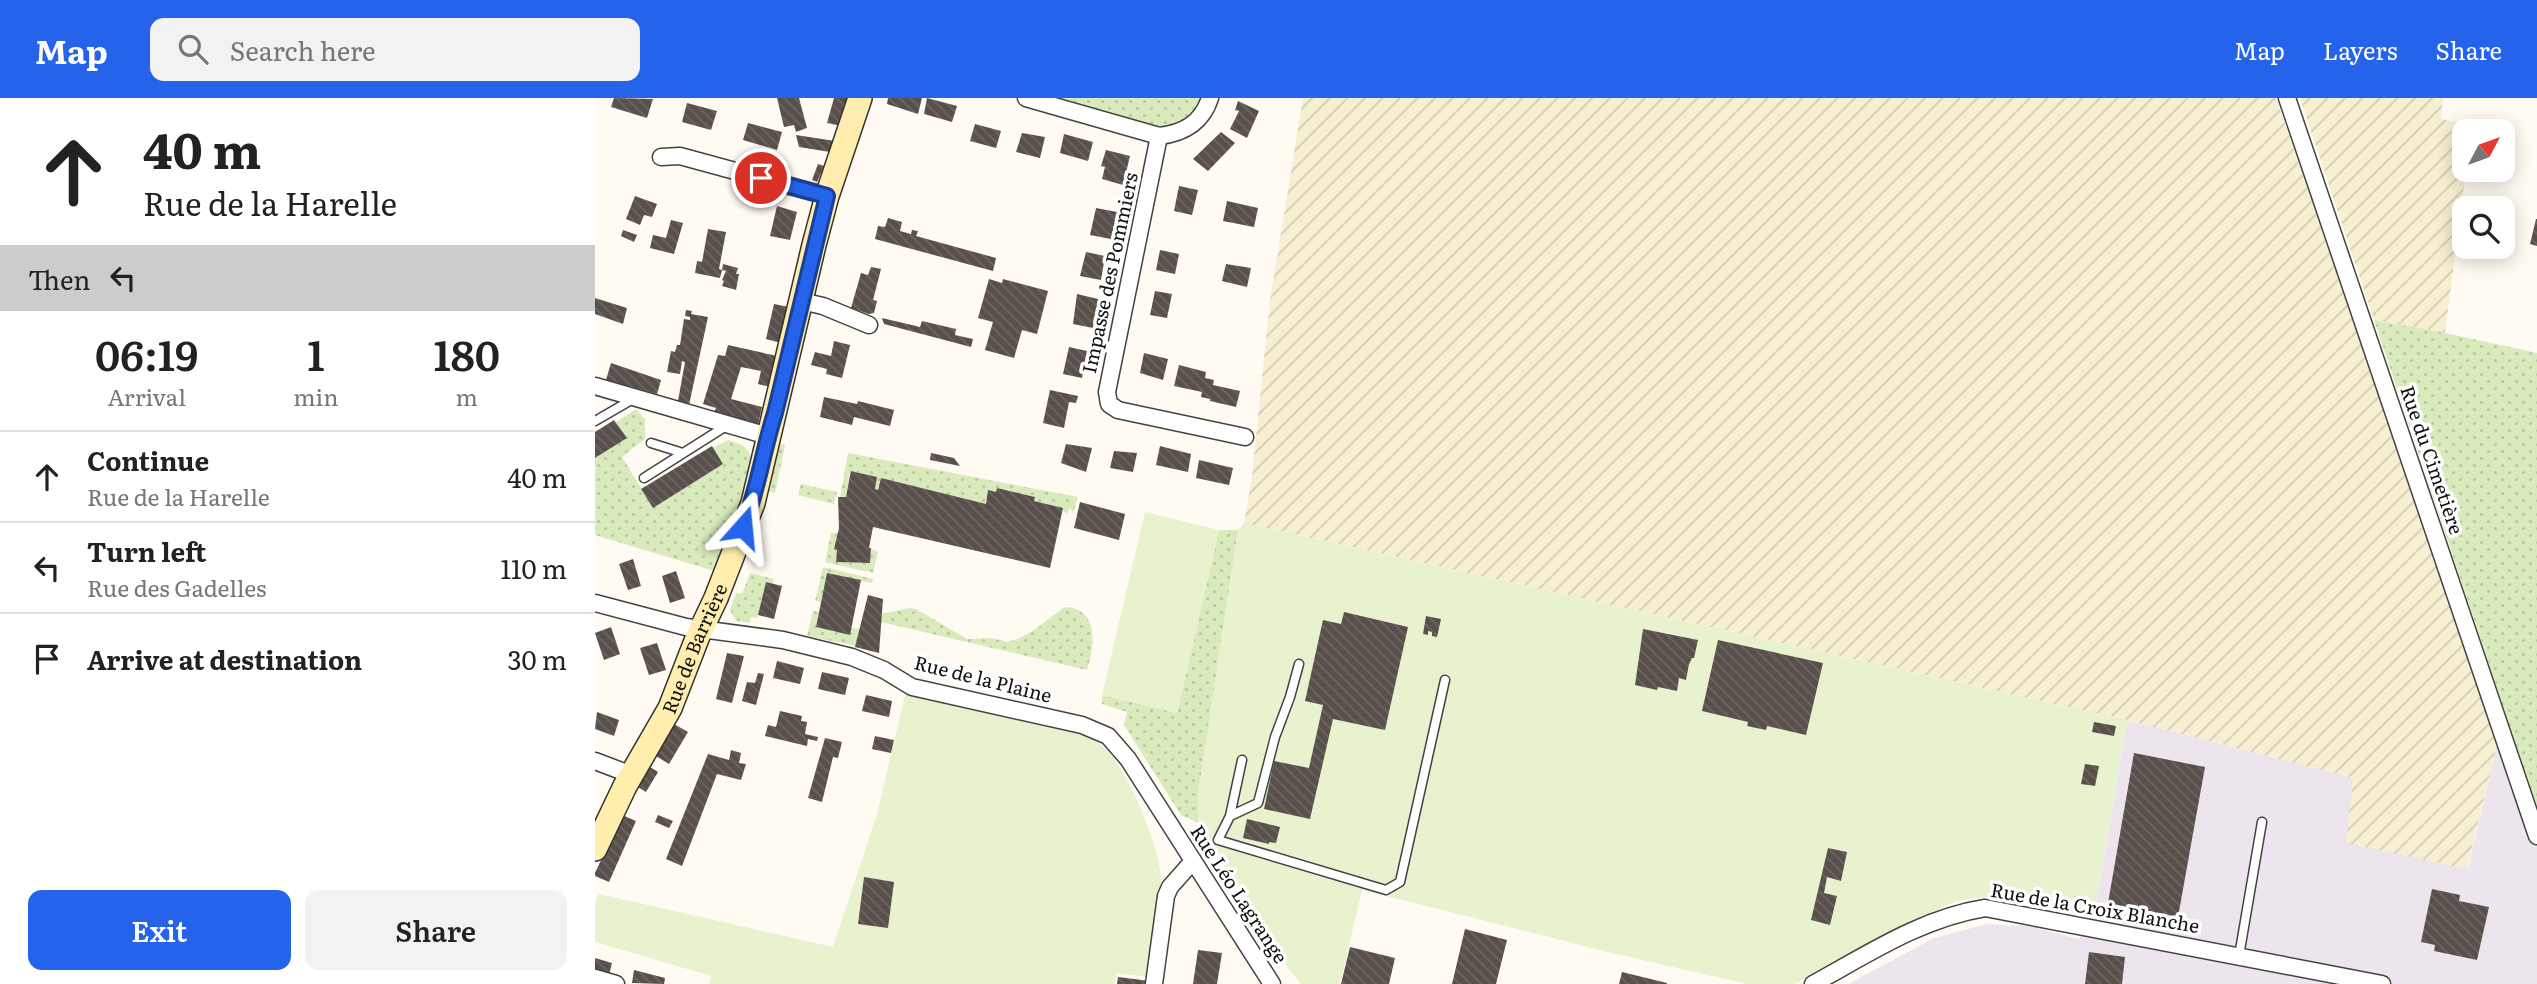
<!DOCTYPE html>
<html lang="en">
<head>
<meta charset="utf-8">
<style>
  body { margin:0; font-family:Literata,serif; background:#f2f2f2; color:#222; height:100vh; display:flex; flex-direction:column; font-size:26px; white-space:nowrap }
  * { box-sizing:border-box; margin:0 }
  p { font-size:23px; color:#767676 }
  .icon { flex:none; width:38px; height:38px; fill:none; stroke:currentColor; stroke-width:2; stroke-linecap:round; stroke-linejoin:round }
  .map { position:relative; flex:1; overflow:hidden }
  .side { display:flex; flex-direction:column; background:#fff; width:595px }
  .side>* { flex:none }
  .hud { background:#fff; color:#222; overflow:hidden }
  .needle { width:46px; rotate:49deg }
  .buttons { position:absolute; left:1857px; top:21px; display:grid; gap:14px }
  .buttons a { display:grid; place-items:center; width:63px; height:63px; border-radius:14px; background:#fff; box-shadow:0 4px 18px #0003; font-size:35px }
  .pin { position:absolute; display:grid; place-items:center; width:60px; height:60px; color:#fff; margin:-30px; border:4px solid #fff; border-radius:50%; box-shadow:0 2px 7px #0007 }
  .me { position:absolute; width:77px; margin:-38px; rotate:18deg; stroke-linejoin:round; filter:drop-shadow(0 0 5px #0008) }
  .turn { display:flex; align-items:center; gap:24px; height:147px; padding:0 28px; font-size:32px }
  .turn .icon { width:91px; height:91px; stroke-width:2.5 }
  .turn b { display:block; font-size:49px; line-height:60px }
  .then { display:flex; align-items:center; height:66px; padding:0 28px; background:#0003; gap:14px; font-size:26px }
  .eta { display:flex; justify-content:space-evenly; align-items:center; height:119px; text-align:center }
  .eta b { font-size:42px; font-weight:600; line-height:49px }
  .button { display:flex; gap:14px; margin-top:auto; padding:14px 28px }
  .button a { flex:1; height:80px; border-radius:14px; background:#2563eb; color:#fff; font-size:28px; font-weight:600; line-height:80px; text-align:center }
  .button a+a { background:#f2f2f2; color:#222 }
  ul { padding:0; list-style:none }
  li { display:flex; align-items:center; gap:21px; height:91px; padding:0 28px; border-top:2px solid #e0e0e0 }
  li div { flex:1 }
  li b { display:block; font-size:26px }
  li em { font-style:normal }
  header { display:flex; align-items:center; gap:42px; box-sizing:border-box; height:98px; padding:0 35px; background:#2563eb; color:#fff }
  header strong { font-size:33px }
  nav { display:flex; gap:38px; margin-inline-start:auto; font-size:24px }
  .search { width:490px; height:63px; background:#f2f2f2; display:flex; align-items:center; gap:18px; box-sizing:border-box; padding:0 24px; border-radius:14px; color:#767676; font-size:26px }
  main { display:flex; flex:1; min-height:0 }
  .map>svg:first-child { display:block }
  .industrial { fill:#ece5ee }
  .farmland { fill:url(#farmland-furrows) }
  .grass { fill:url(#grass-dots) }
  .pitch { fill:#e9f2ce }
  .building { fill:url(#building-back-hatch) }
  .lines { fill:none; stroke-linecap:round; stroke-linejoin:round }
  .lane-casing { stroke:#434343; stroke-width:11 }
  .street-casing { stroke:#434343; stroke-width:19 }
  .secondary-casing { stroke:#323232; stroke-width:26 }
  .lane { stroke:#fff; stroke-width:8 }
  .street { stroke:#fff; stroke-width:16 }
  .secondary { stroke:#ffeeae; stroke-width:23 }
  .route-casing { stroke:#184099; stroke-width:18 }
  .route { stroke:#2563eb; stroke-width:12 }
  .labels { text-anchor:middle; stroke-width:7; stroke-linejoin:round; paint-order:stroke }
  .street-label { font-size:19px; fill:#101010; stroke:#fff }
</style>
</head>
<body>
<header>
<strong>Map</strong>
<div class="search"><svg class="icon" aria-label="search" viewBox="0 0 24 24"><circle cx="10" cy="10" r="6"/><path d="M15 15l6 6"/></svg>Search here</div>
<nav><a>Map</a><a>Layers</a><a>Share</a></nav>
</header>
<main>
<section class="side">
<div class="hud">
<div class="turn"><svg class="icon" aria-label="ahead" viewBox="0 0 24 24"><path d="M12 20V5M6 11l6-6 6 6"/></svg><div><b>40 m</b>Rue de la Harelle</div></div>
<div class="then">Then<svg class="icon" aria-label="left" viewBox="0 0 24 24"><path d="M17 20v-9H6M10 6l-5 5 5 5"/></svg></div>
</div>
<div class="eta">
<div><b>06:19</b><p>Arrival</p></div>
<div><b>1</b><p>min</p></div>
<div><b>180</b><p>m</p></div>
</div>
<ul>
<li><svg class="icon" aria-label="ahead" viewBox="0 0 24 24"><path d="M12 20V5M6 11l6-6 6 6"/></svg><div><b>Continue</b><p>Rue de la Harelle</p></div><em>40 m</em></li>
<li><svg class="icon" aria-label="left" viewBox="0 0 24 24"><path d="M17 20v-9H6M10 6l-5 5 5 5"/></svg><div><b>Turn left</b><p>Rue des Gadelles</p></div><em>110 m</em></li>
<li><svg class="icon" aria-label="arrive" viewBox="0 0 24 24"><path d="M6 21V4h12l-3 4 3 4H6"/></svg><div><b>Arrive at destination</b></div><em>30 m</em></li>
</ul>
<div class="button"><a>Exit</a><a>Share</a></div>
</section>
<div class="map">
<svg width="1942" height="886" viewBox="0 0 1942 886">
  <defs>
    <pattern id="farmland-furrows" width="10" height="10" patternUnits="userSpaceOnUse" patternTransform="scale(1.75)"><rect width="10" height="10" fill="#f6efd2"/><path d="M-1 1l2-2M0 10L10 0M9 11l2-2" fill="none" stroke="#d2ccb3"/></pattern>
    <pattern id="grass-dots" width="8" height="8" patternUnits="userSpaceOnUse" patternTransform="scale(1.75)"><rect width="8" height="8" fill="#d9eabc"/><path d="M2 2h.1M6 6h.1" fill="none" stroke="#b9c8a1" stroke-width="1.8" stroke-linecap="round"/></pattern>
    <pattern id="building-back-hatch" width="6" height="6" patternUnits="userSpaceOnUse" patternTransform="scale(1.75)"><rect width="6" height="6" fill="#59504c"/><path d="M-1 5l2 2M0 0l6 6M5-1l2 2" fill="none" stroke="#6c6561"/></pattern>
  </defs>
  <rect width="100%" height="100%" fill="#fffbf3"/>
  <!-- industrial -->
  <path class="industrial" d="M 1532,622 L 1759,680 L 1873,771 L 1902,646 L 1942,732 L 1942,886 L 1253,886 L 1339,840 L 1392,826 L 1433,828 L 1484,841 L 1500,811 Z"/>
  <!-- farmland -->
  <path class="farmland" d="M 708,0 L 1681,0 L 1834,442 L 1902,646 L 1872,771 L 1751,745 L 1758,680 L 1532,622 L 649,425 L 657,379 L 675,202 Z
    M 1705,0 L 1848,0 L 1846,21 L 1876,26 L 1875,33 L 1869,33 L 1871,72 L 1850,235 L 1779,222 Z"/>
  <!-- grass -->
  <path class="grass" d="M 452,0 L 611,0 L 596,22 L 562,31 Z
    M 1779,222 L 1846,234 L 1942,255 L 1942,709 Z
    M 41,311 L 50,321 L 50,341 L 27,359 L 58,410 L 128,366 L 118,350 L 133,342 C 141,345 152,347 155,356 C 161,371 126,454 119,473 L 0,437 L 0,360 L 32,340 L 21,324 Z
    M 183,345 L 190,347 L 180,395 L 171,393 Z
    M 253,355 L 483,399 L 478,415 L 475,409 L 472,416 L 468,413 L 468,410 L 439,403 L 440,399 L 403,390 L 401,394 L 393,393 L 391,406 L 283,392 L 280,391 L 282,379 L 257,373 L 251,399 L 245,399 Z
    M 206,386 L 242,394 L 239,406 L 203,397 Z
    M 624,432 L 643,432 L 603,697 L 603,725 L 586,717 L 529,627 L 532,614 L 507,606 L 507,597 L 582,615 Z
    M 236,435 L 243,435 L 239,451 L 242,452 L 242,464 L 275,465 L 276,451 L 283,454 L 278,475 L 230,464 Z
    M 228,469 L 278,481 L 277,485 L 232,476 L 226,504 L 220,503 Z
    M 155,475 L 179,481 L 178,486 L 171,484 L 163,517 L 162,520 L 156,519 L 155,525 L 141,523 L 135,512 L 141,495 L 147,496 Z
    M 474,509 C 505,515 499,550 492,572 L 286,524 L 287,516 L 314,510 L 321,511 L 372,541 L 397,540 L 413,544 L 425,540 L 442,530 L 468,510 Z
    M 218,513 L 224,514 L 221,529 L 255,537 L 256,529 L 265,531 L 261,548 L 212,538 Z"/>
  <!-- pitch -->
  <path class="pitch" d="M 550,414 L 624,432 L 582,615 L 507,597 Z
    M 649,425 L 1532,622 L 1500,811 L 1496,819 C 1451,805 1401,790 1354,806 L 1199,886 L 1152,886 L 1017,855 L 767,792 L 745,886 L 706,886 L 684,859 L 603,725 L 603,697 L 643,432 Z
    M 311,593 L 494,638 C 500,643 507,647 512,652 C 534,675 568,755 566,787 C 565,817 558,849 554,879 L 522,875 L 520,886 L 114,886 L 116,878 L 0,844 L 0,805 L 4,796 L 238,849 L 282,716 Z"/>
  <!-- building -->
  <path class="building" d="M 19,0 L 58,1 L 52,20 L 16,9 Z
    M 182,0 L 204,0 L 212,30 L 201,34 L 199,27 L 189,29 Z
    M 239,0 L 254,0 L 247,28 L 232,25 Z
    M 293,0 L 327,0 L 323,16 L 292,6 Z
    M 332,0 L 362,8 L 357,24 L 329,16 Z
    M 643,3 L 664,13 L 652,40 L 635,31 L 644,13 L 640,12 Z
    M 92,5 L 122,13 L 116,32 L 87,24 Z
    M 153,25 L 187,34 L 182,52 L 148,42 Z
    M 380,26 L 406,33 L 401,50 L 375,43 Z
    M 626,34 L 640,45 L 613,73 L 598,61 Z
    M 427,35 L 450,39 L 445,60 L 421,54 Z
    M 469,36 L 498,44 L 493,63 L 465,55 Z
    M 201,37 L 240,43 L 235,54 L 204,49 Z
    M 511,52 L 535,58 L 528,87 L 507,81 L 510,69 L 506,68 Z
    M 223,66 L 229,68 L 222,84 L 217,82 Z
    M 584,88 L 603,92 L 597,117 L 579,113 Z
    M 40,98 L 62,106 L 57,119 L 49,117 L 45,127 L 31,121 Z
    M 632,103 L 663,110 L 659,129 L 628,123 Z
    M 182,108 L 202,114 L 195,142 L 175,138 Z
    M 501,110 L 522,114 L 516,141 L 495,137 Z
    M 293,120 L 307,124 L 305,133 L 316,136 L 317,132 L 323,133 L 321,138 L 401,160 L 398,173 L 280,141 L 283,128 L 290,129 Z
    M 1941,121 L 1942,121 L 1942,148 L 1935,146 Z
    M 76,122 L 88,125 L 79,156 L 55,150 L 58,137 L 71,140 Z
    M 113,131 L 131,134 L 124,171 L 127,172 L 125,180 L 100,175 L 102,163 L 107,164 Z
    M 28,132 L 42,137 L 39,144 L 26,138 Z
    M 565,152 L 584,156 L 580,176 L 561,172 Z
    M 491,154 L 510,158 L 506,182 L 485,178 Z
    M 128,166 L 143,170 L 141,176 L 144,176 L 141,192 L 127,188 L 129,183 L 127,182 L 131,173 L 127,172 Z
    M 631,166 L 656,170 L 652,189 L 627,183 Z
    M 276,169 L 286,171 L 278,202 L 282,203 L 279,215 L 274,216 L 256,210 L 266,175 L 273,177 Z
    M 394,181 L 407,185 L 408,181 L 453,193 L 442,236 L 427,232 L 419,260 L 390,252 L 398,224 L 383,220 Z
    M 560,193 L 577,196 L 572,220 L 555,217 Z
    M 482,196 L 503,201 L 498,230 L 478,226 Z
    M 0,200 L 32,210 L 28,226 L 0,216 Z
    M 179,206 L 194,209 L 186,245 L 171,241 Z
    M 91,212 L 97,213 L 96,216 L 113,219 L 94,307 L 83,303 L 90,264 L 87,263 L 85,276 L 72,274 L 76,253 L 80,254 L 82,247 L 85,247 L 89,221 L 95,222 L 95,219 L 90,218 Z
    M 287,220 L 325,229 L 327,223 L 361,231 L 360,237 L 378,241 L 376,249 L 289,226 Z
    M 239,243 L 255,247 L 247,280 L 231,276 L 232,271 L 216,267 L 220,254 L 236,258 Z
    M 133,247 L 182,258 L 176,289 L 163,286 L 166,273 L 146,269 L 136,301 L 167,309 L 163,327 L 119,314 L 121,310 L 108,306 L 123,257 L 130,258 Z
    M 474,249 L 492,253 L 487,280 L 468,276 Z
    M 549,255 L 573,261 L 568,282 L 545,275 Z
    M 16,265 L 66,282 L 62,296 L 11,282 Z
    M 584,267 L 611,274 L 610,280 L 619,282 L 618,287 L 645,293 L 641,309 L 615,303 L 615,301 L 606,299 L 607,294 L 579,288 Z
    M 455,292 L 483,298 L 481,305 L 474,304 L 469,330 L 448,325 Z
    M 229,299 L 262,306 L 263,303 L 299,312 L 295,328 L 259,319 L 257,327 L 225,319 Z
    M 19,322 L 32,340 L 0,360 L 0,334 Z
    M 471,346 L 497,350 L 491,374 L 466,365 Z
    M 117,348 L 128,366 L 58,410 L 46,391 Z
    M 565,348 L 596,356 L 593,374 L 561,367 Z
    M 519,353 L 542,355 L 538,374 L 515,370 Z
    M 336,355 L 359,360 L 365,368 L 335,362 Z
    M 604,362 L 638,370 L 634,387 L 601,380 Z
    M 256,373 L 282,379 L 280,391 L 283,392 L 286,380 L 391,406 L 393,392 L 401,394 L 402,390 L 440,399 L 439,403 L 468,410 L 455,470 L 278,429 L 274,450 L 276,450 L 275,465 L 241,464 L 242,452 L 239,451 L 244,430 L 243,399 L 251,399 Z
    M 485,404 L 530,416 L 524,442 L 479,430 Z
    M 38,461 L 46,488 L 33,492 L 24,466 Z
    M 81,473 L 90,500 L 75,505 L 67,478 Z
    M 232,475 L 266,482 L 255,537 L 221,529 Z
    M 171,484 L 187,488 L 179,521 L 163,517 Z
    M 273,497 L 288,501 L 284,555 L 260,549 Z
    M 749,514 L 813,529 L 790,632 L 738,621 L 715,721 L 669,711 L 679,663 L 714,670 L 728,607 L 710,603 L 728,522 L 746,526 Z
    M 831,518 L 846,521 L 842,539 L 837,538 L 837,534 L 833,533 L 833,537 L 828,536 Z
    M 16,529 L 25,556 L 9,562 L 0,535 Z
    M 1048,531 L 1103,542 L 1099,560 L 1097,560 L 1094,566 L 1091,582 L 1084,580 L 1082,593 L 1063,589 L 1062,592 L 1040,587 Z
    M 1123,542 L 1228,565 L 1211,637 L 1172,628 L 1171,632 L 1152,628 L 1153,624 L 1107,613 Z
    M 62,545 L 71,572 L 54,577 L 45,550 Z
    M 132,555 L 149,558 L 137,605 L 121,601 Z
    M 182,563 L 209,570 L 205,586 L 178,580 Z
    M 227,574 L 254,580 L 250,597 L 223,591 Z
    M 163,575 L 169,576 L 161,607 L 147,603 L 152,584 L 160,585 Z
    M 271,597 L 297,603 L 294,619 L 267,613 Z
    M 185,613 L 207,618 L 206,623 L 212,624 L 210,636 L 223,639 L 222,643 L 213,641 L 212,648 L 170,638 L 173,627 L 181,629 Z
    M 2,614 L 24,622 L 19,638 L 0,631 Z
    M 1499,624 L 1521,628 L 1519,638 L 1497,634 Z
    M 79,626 L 93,634 L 74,666 L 61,658 Z
    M 280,638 L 299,642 L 296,655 L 277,651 Z
    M 230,640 L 247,644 L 243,660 L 238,659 L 227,704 L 213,700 Z
    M 136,652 L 146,655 L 144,665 L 151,666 L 146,682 L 122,676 L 87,768 L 71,761 L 113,656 L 134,662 Z
    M 1539,655 L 1610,669 L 1583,819 L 1513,805 Z
    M 1490,666 L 1504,668 L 1500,688 L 1486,686 Z
    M 55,669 L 63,674 L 51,694 L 43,689 Z
    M 27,717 L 41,723 L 14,784 L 0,778 L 0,775 Z
    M 63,717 L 78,723 L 74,730 L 60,724 Z
    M 652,721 L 685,729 L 681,745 L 674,744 L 674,746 L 648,740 Z
    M 1233,750 L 1252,754 L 1246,783 L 1232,779 L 1229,795 L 1242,798 L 1235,827 L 1216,822 Z
    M 269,779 L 299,784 L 293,830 L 263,826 Z
    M 1837,791 L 1865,797 L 1864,803 L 1894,809 L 1882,862 L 1839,853 L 1840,847 L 1826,844 Z
    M 870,831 L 912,842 L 901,886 L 857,886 Z
    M 755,849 L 800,860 L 794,886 L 746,886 Z
    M 603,852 L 627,855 L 622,886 L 598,886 Z
    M 1494,854 L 1530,859 L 1527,886 L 1490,886 Z
    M 0,860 L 17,865 L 14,877 L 0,874 Z
    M 39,872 L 70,880 L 69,886 L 37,885 Z
    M 1027,874 L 1072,885 L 1072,886 L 1024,886 Z
    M 523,879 L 555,883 L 555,886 L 522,886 Z"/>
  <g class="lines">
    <!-- lane casing -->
    <g class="lane-casing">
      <path id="lane" d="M 0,323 L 38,301
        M 56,345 L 88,355
        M 49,380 L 131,328
        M 647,662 L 635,718 L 623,742 L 791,792 L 805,784 L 850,582
        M 635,718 L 663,705 L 680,639 L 695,599 L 704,566
        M 1644,858 L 1667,724"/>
    </g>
    <!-- street casing -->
    <g class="street-casing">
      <path id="street" d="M 431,0 L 564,38 C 589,35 607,25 615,0
        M 1692,0 L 1942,738
        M 564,38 L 512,294 L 514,306 L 523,312 L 650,339
        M 66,59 L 85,58 L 232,98
        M 206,203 L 228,208 L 274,227
        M 0,288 L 173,338
        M 0,505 L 91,529 L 188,542 L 257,559 L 289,572 L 317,589 L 487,627 L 513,638 L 533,661 L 677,886
        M 0,663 L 37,677
        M 0,880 L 21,886
        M 559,886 L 571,798 L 575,789 L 598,763
        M 1218,886 C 1273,856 1327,820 1390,810 L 1787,886"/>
    </g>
    <!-- secondary casing -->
    <g class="secondary-casing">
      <g id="secondary">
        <path id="s1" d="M 0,751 L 30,688 L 75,610 L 103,538 L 121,500 L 158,405 L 219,147 L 232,98 L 265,0"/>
      </g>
    </g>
    <!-- lane -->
    <use href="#lane" class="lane"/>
    <!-- street -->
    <use href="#street" class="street"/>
    <!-- secondary -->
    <use href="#secondary" class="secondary"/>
  </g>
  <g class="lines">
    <!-- route casing -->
    <g class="route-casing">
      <path id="route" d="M 148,429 C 163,392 168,352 180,315 L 232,98 L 166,80"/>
    </g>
    <!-- route -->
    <use href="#route" class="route"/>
  </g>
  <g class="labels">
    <!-- street labels -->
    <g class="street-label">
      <text transform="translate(515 175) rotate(-78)" y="7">Impasse des Pommiers</text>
      <text transform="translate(1837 362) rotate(71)" y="7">Rue du Cimetière</text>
      <text dy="7" stroke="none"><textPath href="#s1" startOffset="224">Rue de Barrière</textPath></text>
      <text transform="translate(388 581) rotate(14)" y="7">Rue de la Plaine</text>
      <text transform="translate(644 796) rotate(57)" y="7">Rue Léo Lagrange</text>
      <text transform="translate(1500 810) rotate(10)" y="7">Rue de la Croix Blanche</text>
    </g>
  </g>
</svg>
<div class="buttons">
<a><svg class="needle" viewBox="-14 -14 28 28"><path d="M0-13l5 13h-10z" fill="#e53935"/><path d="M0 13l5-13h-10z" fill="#767676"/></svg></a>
<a><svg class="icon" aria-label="search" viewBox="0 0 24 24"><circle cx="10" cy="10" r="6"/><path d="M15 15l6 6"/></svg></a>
</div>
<div class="pin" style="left:166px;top:80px;background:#d93025"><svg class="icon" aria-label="arrive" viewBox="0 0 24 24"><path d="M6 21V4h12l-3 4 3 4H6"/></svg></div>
<svg class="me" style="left:148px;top:429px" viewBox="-20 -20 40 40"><path d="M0-17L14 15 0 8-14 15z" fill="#2563eb" stroke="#fff" stroke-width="4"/></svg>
</div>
</main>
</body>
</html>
